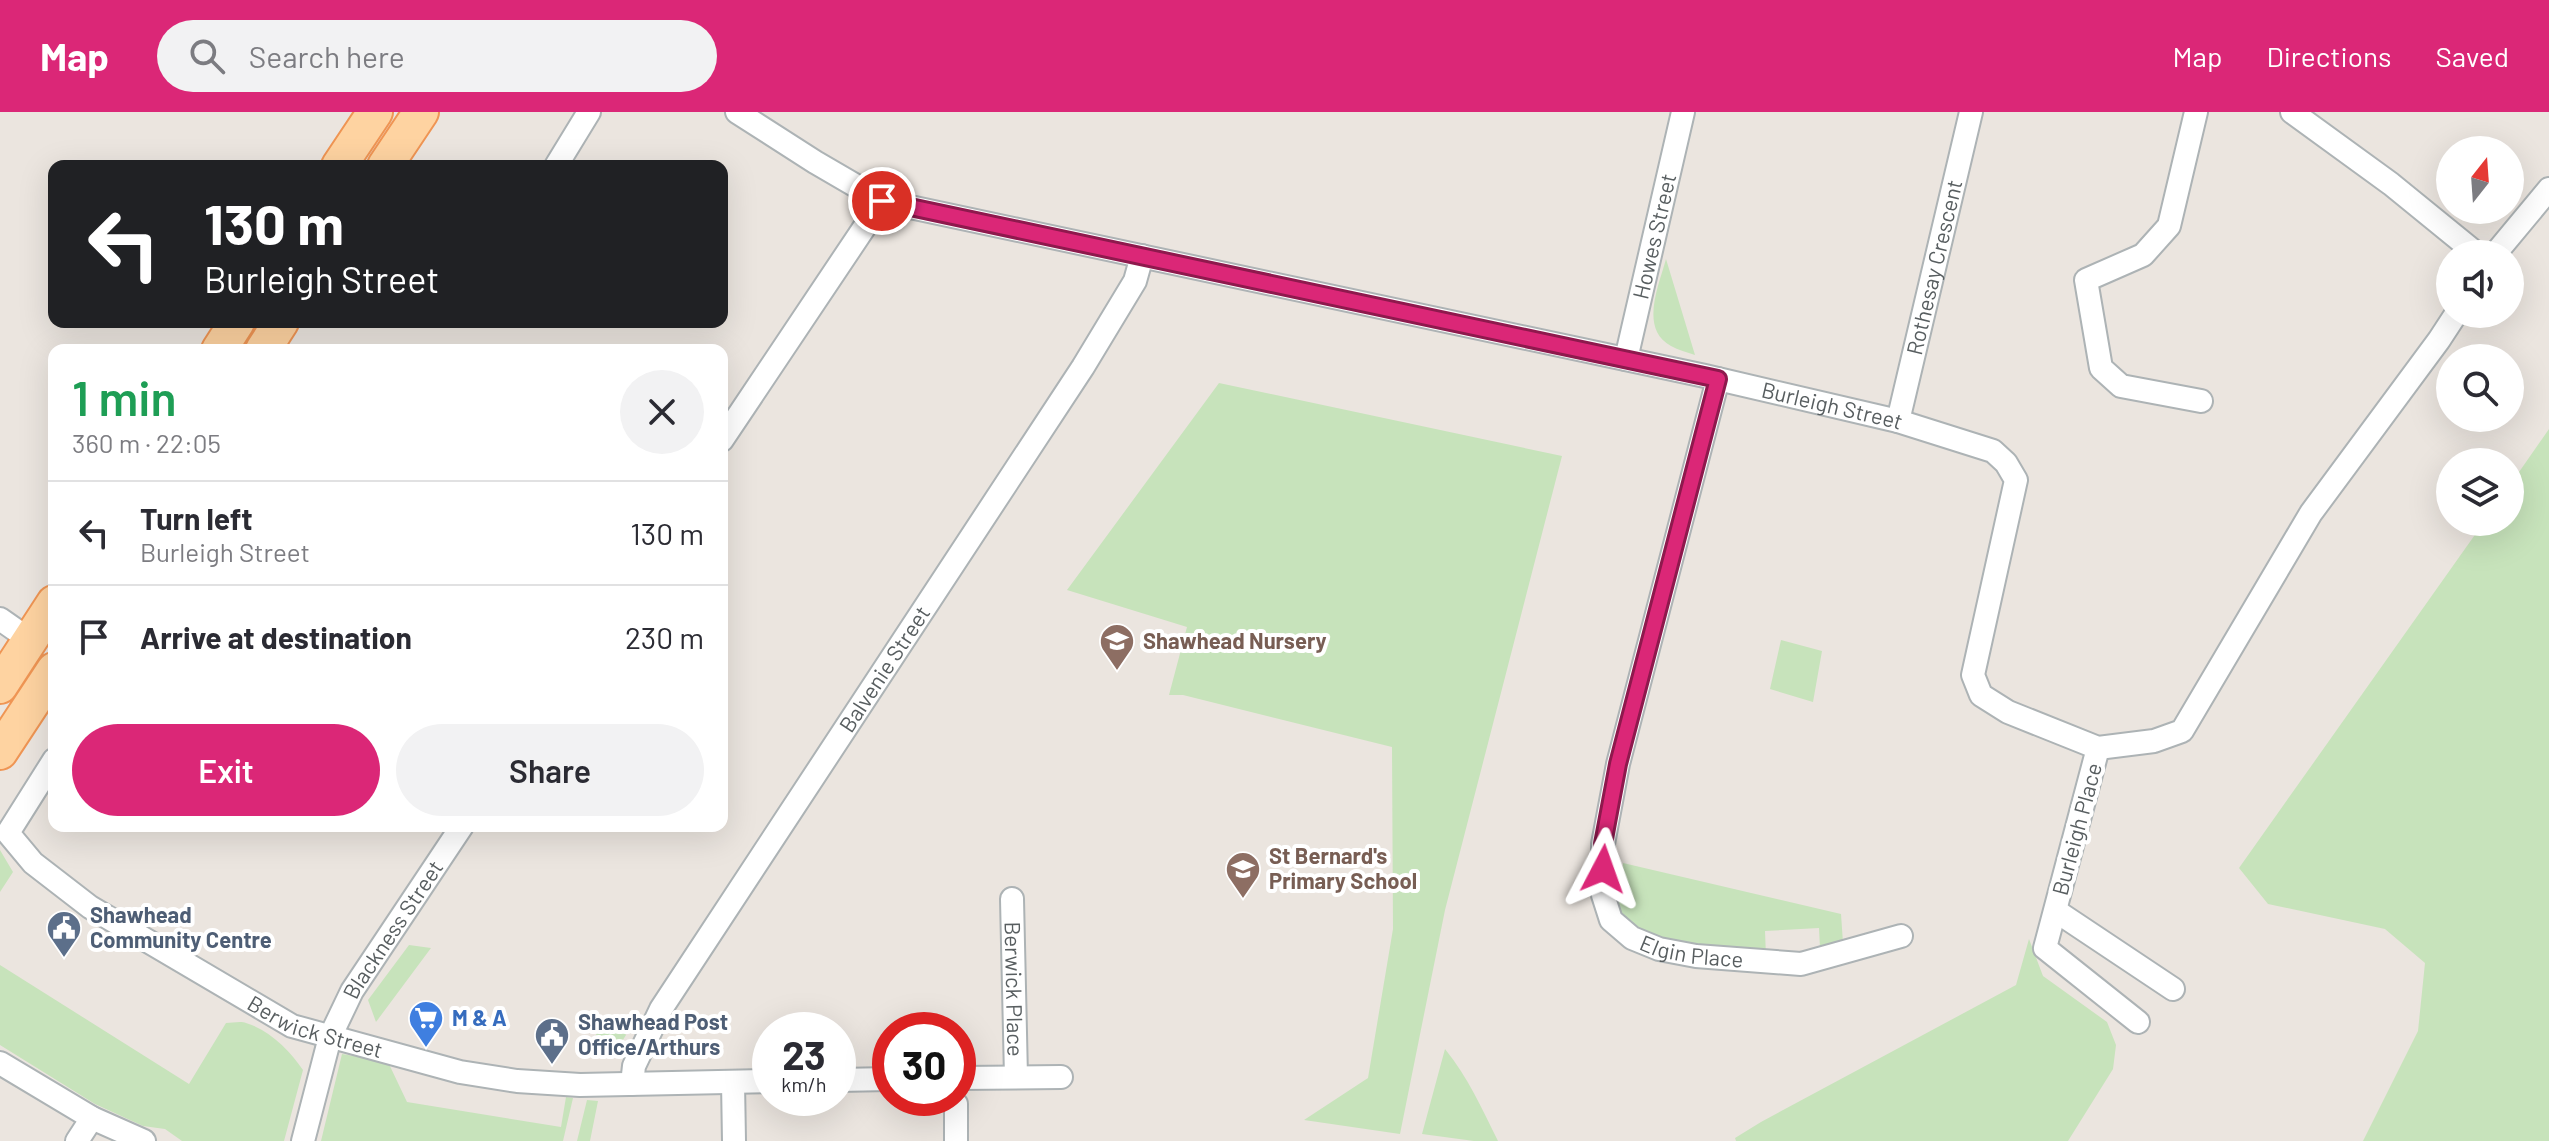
<!DOCTYPE html>
<html lang="en">
<head>
<meta charset="utf-8">
<style>
  body { margin:0; font-family:Barlow,sans-serif; background:#f2f2f3; color:#2b2b33; height:100vh; display:flex; flex-direction:column; font-size:30px; white-space:nowrap }
  * { box-sizing:border-box; margin:0 }
  p { font-size:26px; color:#7c7c81 }
  .icon { flex:none; width:44px; height:44px; fill:none; stroke:currentColor; stroke-width:2; stroke-linecap:round; stroke-linejoin:round }
  .map { position:relative; flex:1; overflow:hidden }
  .sheet { position:absolute; left:48px; top:232px; width:680px; height:488px; display:flex; flex-direction:column; background:#fff; border-radius:16px; box-shadow:0 8px 32px #0002 }
  .sheet>* { flex:none }
  .banner { position:absolute; left:48px; top:48px; width:680px; height:168px; border-radius:16px; box-shadow:0 8px 32px #0002; background:#202124; color:#fff; overflow:hidden }
  .needle { width:52px; rotate:17deg }
  .buttons { position:absolute; left:2436px; top:24px; display:grid; gap:16px }
  .buttons a { display:grid; place-items:center; width:88px; height:88px; border-radius:50%; background:#fff; box-shadow:0 8px 32px #0002; font-size:40px }
  .speed { position:absolute; left:752px; top:900px; display:flex; gap:16px; font-size:40px; font-weight:700; text-align:center }
  .speed>* { display:grid; place-content:center; width:104px; height:104px; border-radius:50%; background:#fff; box-shadow:0 8px 32px #0002; line-height:1 }
  .speed small { font-size:20px; font-weight:400 }
  .speed .limit { border:12px solid #d22; background:#fff; color:#111 }
  .pin { position:absolute; display:grid; place-items:center; width:68px; height:68px; color:#fff; margin:-34px; border:4px solid #fff; border-radius:50%; box-shadow:0 2px 8px #0007 }
  .me { position:absolute; width:88px; margin:-44px; rotate:4deg; stroke-linejoin:round; filter:drop-shadow(0 0 6px #0008) }
  .turn { display:flex; align-items:center; gap:28px; height:168px; padding:0 24px; font-size:36px }
  .turn .icon { width:104px; height:104px; stroke-width:2.5 }
  .turn b { display:block; font-size:56px; line-height:68px }
  .round { display:grid; place-items:center; flex:none; width:84px; height:84px; border-radius:42px; background:#f2f2f3 }
  .overview { display:flex; align-items:center; justify-content:space-between; height:136px; padding:0 24px }
  h1 { font-size:48px; font-weight:600; line-height:60px; color:#1e9e55 }
  .primary-button { display:flex; gap:16px; margin-top:auto; padding:16px 24px }
  .primary-button a { flex:1; height:92px; border-radius:48px; background:#db2777; color:#fff; font-size:32px; font-weight:600; line-height:92px; text-align:center }
  .primary-button a+a { background:#f2f2f3; color:#2b2b33 }
  ul { padding:0; list-style:none }
  li { display:flex; align-items:center; gap:24px; height:104px; padding:0 24px; border-top:2px solid #e1e1e2 }
  li div { flex:1 }
  li b { display:block; font-size:30px }
  li em { font-style:normal }
  header { display:flex; align-items:center; gap:48px; box-sizing:border-box; height:112px; padding:0 40px; background:#db2777; color:#fff }
  header strong { font-size:38px }
  nav { display:flex; gap:44px; margin-inline-start:auto; font-size:28px }
  .search { width:560px; height:72px; background:#f2f2f3; display:flex; align-items:center; gap:20px; box-sizing:border-box; padding:0 28px; border-radius:44px; color:#7c7c81; font-size:30px }
  .map>svg:first-child { display:block }
  .green { fill:#c7e3bb }
  .lines { fill:none; stroke-linecap:round; stroke-linejoin:round }
  .minor-casing { stroke:#adb3b5; stroke-width:26 }
  .primary-casing { stroke:#ef9554; stroke-width:38 }
  .minor { stroke:#fff; stroke-width:22 }
  .primary { stroke:#fed3a1; stroke-width:34 }
  .route-casing { stroke:#8e194d; stroke-width:20 }
  .route { stroke:#db2777; stroke-width:14 }
  .labels { text-anchor:middle; stroke-width:8; stroke-linejoin:round; paint-order:stroke }
  .street-label { font-size:22px; fill:#585e60; stroke:#fff }
  .education-label { font-size:22px; font-weight:bold; fill:#785e54; stroke:#fff; text-anchor:start }
  .service-label { font-size:22px; font-weight:bold; fill:#4e5e75; stroke:#fff; text-anchor:start }
  .shop-label { font-size:22px; font-weight:bold; fill:#366cbe; stroke:#fff; text-anchor:start }
</style>
</head>
<body>
<header>
<strong>Map</strong>
<div class="search"><svg class="icon" aria-label="search" viewBox="0 0 24 24"><circle cx="10" cy="10" r="6"/><path d="M15 15l6 6"/></svg>Search here</div>
<nav><a>Map</a><a>Directions</a><a>Saved</a></nav>
</header>
<div class="map">
<svg width="2549" height="1029" viewBox="0 0 2549 1029">
  <rect width="100%" height="100%" fill="#ebe5df"/>
  <!-- green -->
  <path class="green" d="M 1666,147 L 1695,243 C 1687,240 1678,238 1671,234 C 1639,217 1659,173 1666,147 Z
    M 1219,271 L 1562,344 L 1445,798 L 1400,1022 L 1304,1008 L 1368,966 L 1393,817 L 1392,635 L 1183,583 L 1169,583 L 1187,515 L 1067,478 Z
    M 2549,317 L 2549,1029 L 2363,1029 L 2418,919 L 2425,851 L 2385,817 L 2268,792 L 2239,756 L 2484,410 L 2510,410 L 2510,373 Z
    M 1781,528 L 1822,539 L 1813,590 L 1770,577 Z
    M 0,738 L 13,760 L 0,780 Z
    M 1623,751 L 1841,802 L 1843,831 L 1820,836 L 1819,816 L 1765,819 L 1766,845 L 1678,835 L 1636,822 L 1618,795 Z
    M 2029,827 L 2043,864 L 2107,910 L 2116,933 L 2113,957 L 2068,1029 L 1736,1029 L 1735,1026 L 1761,1010 L 2016,873 Z
    M 409,833 L 431,836 L 376,910 L 368,888 Z
    M 0,853 L 189,972 L 226,911 C 232,911 241,909 246,911 C 270,918 290,939 303,958 L 284,1029 L 182,1029 L 165,1017 L 143,1014 L 95,992 L 0,933 Z
    M 611,902 L 626,923 L 614,942 L 585,938 Z
    M 1445,937 C 1468,965 1482,997 1498,1029 L 1474,1029 L 1422,1022 Z
    M 342,942 L 388,950 L 407,990 L 561,1015 L 566,985 L 573,986 L 563,1029 L 321,1029 Z
    M 587,988 L 598,989 L 590,1029 L 577,1029 Z"/>
  <g class="lines">
    <!-- minor casing -->
    <g class="minor-casing">
      <g id="minor">
        <path id="s1" d="M 737,0 L 815,50 L 882,89 L 1705,264 L 1898,309 L 1993,339 L 2006,351 L 2016,368 L 1973,563 L 1981,583 L 2008,600 L 2098,636 L 2154,629 L 2182,619 L 2311,401 L 2439,228 L 2456,202"/>
        <path d="M 2196,0 L 2169,114 L 2143,143 L 2086,168 L 2101,256 L 2121,274 L 2201,289"/>
        <path d="M 2292,0 L 2391,72 L 2477,142"/>
        <path d="M 556,54 L 589,0"/>
        <path d="M 2495,142 L 2549,77"/>
        <path id="s2" d="M 1626,247 L 1683,0"/>
        <path id="s3" d="M 1718,267 L 1618,652 L 1603,732 L 1603,783 L 1611,808 L 1632,826 L 1659,837 L 1696,844 L 1801,852 L 1901,824"/>
        <path id="s4" d="M 1898,309 L 1971,0"/>
        <path d="M 722,328 L 882,89"/>
        <path d="M 0,507 L 30,528"/>
        <path d="M 2098,636 L 2045,836 L 2138,910"/>
        <path id="s5" d="M 54,648 L 8,721 L 33,751 L 90,795 L 292,914 L 460,960 L 517,969 L 580,973 L 770,969"/>
        <path id="s6" d="M 1012,787 L 1016,965"/>
        <path d="M 2056,799 L 2173,877"/>
        <path d="M 0,951 L 92,1006 L 144,1029"/>
        <path d="M 958,966 L 1061,965"/>
        <path d="M 838,968 L 890,967"/>
        <path d="M 733,970 L 734,1029"/>
        <path id="s7" d="M 632,972 L 634,954 L 661,897 L 1083,255 L 1135,169 L 1142,144"/>
        <path d="M 77,1029 L 92,1006"/>
        <path id="s8" d="M 303,1029 L 330,925 L 352,879 L 462,714"/>
        <path d="M 956,1029 L 956,992"/>
      </g>
    </g>
    <!-- primary casing -->
    <g class="primary-casing">
      <path id="primary" d="M 339,54 L 375,0
        M 385,54 L 421,0
        M 219,238 L 237,210
        M 263,238 L 281,210
        M 0,574 L 54,491
        M 0,640 L 54,558"/>
    </g>
    <!-- minor -->
    <use href="#minor" class="minor"/>
    <!-- primary -->
    <use href="#primary" class="primary"/>
  </g>
  <g class="lines">
    <!-- route casing -->
    <g class="route-casing">
      <path id="route" d="M 882,89 L 1718,267 L 1618,652 L 1603,732 L 1603,757"/>
    </g>
    <!-- route -->
    <use href="#route" class="route"/>
  </g>
  <!-- icons -->
  <defs>
    <g id="school-pin" transform="scale(1.8)"><path d="M0 17L-7.5 6A9.5 9.5 0 1 1 7.5 6Z" fill="#8d6e63" stroke="#fff"/><path d="M0-5L7-2L0 1L-7-2ZM-4 1L0 2.5L4 1V4Q0 6-4 4Z" fill="#fff"/></g>
    <g id="civic-pin" transform="scale(1.8)"><path d="M0 17L-7.5 6A9.5 9.5 0 1 1 7.5 6Z" fill="#5c6f8a" stroke="#fff"/><path d="M-.6-6.5H3V-4.5H.6V-3L4-1V1h2V6H-6V1h2V-1L-.6-3ZM-1.2 2.5V6h2.4V2.5Z" fill="#fff"/></g>
    <g id="supermarket-pin" transform="scale(1.8)"><path d="M0 17L-7.5 6A9.5 9.5 0 1 1 7.5 6Z" fill="#3f7fe0" stroke="#fff"/><path d="M-6-5.5h2.5l.6 2H6L4.5 2H-2.5L-4.4-4H-6ZM-1.5 3.2a1.3 1.3 0 1 0 .1 0ZM3 3.2a1.3 1.3 0 1 0 .1 0Z" fill="#fff"/></g>
  </defs>
  <g fill-rule="evenodd">
    <use href="#school-pin" x="1117" y="529"/>
    <use href="#school-pin" x="1243" y="757"/>
    <use href="#civic-pin" x="64" y="816"/>
    <use href="#supermarket-pin" x="426" y="906"/>
    <use href="#civic-pin" x="552" y="923"/>
  </g>
  <g class="labels">
    <!-- street labels -->
    <g class="street-label">
      <text dy="8" stroke="none"><textPath href="#s2" startOffset="126">Howes Street</textPath></text>
      <text dy="8" stroke="none"><textPath href="#s4" startOffset="158">Rothesay Crescent</textPath></text>
      <text dy="8" stroke="none"><textPath href="#s1" startOffset="1142">Burleigh Street</textPath></text>
      <text dy="8" stroke="none"><textPath href="#s7" startOffset="488">Balvenie Street</textPath></text>
      <text transform="translate(2077 717) rotate(-75)" y="8">Burleigh Place</text>
      <text dy="8" stroke="none"><textPath href="#s8" startOffset="232">Blackness Street</textPath></text>
      <text dy="8" stroke="none"><textPath href="#s3" startOffset="646">Elgin Place</textPath></text>
      <text dy="8" stroke="none"><textPath href="#s6" startOffset="90">Berwick Place</textPath></text>
      <text dy="8" stroke="none"><textPath href="#s5" startOffset="454">Berwick Street</textPath></text>
    </g>
    <!-- education labels -->
    <g class="education-label">
      <text x="1143" y="537">Shawhead Nursery</text>
      <text x="1269" y="752">St Bernard's<tspan x="1269" dy="25">Primary School</tspan></text>
    </g>
    <!-- service labels -->
    <g class="service-label">
      <text x="90" y="811">Shawhead<tspan x="90" dy="25">Community Centre</tspan></text>
      <text x="578" y="918">Shawhead Post<tspan x="578" dy="25">Office/Arthurs</tspan></text>
    </g>
    <!-- shop labels -->
    <g class="shop-label">
      <text x="452" y="914">M &amp; A</text>
    </g>
  </g>
</svg>
<div class="buttons">
<a><svg class="needle" viewBox="-14 -14 28 28"><path d="M0-13l5 13h-10z" fill="#e53935"/><path d="M0 13l5-13h-10z" fill="#7c7c81"/></svg></a>
<a><svg class="icon" aria-label="sound" viewBox="0 0 24 24"><path d="M4 9h4l5-4v14l-5-4H4zM17 9q2 3 0 6"/></svg></a>
<a><svg class="icon" aria-label="search" viewBox="0 0 24 24"><circle cx="10" cy="10" r="6"/><path d="M15 15l6 6"/></svg></a>
<a><svg class="icon" aria-label="layers" viewBox="0 0 24 24"><path d="M12 4l9 5-9 5-9-5zM3 14l9 5 9-5"/></svg></a>
</div>
<div class="speed"><div>23<small>km/h</small></div><div class="limit">30</div></div>
<div class="pin" style="left:882px;top:89px;background:#d93025"><svg class="icon" aria-label="arrive" viewBox="0 0 24 24"><path d="M6 21V4h12l-3 4 3 4H6"/></svg></div>
<svg class="me" style="left:1603px;top:757px" viewBox="-20 -20 40 40"><path d="M0-17L14 15 0 8-14 15z" fill="#db2777" stroke="#fff" stroke-width="4"/></svg>
<div class="banner">
<div class="turn"><svg class="icon" aria-label="left" viewBox="0 0 24 24"><path d="M17 20v-9H6M10 6l-5 5 5 5"/></svg><div><b>130 m</b>Burleigh Street</div></div>
</div>
<section class="sheet">
<div class="overview"><div><h1>1 min</h1><p>360 m · 22:05</p></div><a class="round"><svg class="icon" aria-label="close" viewBox="0 0 24 24"><path d="M6 6l12 12M18 6L6 18"/></svg></a></div>
<ul>
<li><svg class="icon" aria-label="left" viewBox="0 0 24 24"><path d="M17 20v-9H6M10 6l-5 5 5 5"/></svg><div><b>Turn left</b><p>Burleigh Street</p></div><em>130 m</em></li>
<li><svg class="icon" aria-label="arrive" viewBox="0 0 24 24"><path d="M6 21V4h12l-3 4 3 4H6"/></svg><div><b>Arrive at destination</b></div><em>230 m</em></li>
</ul>
<div class="primary-button"><a>Exit</a><a>Share</a></div>
</section>
</div>
</body>
</html>
